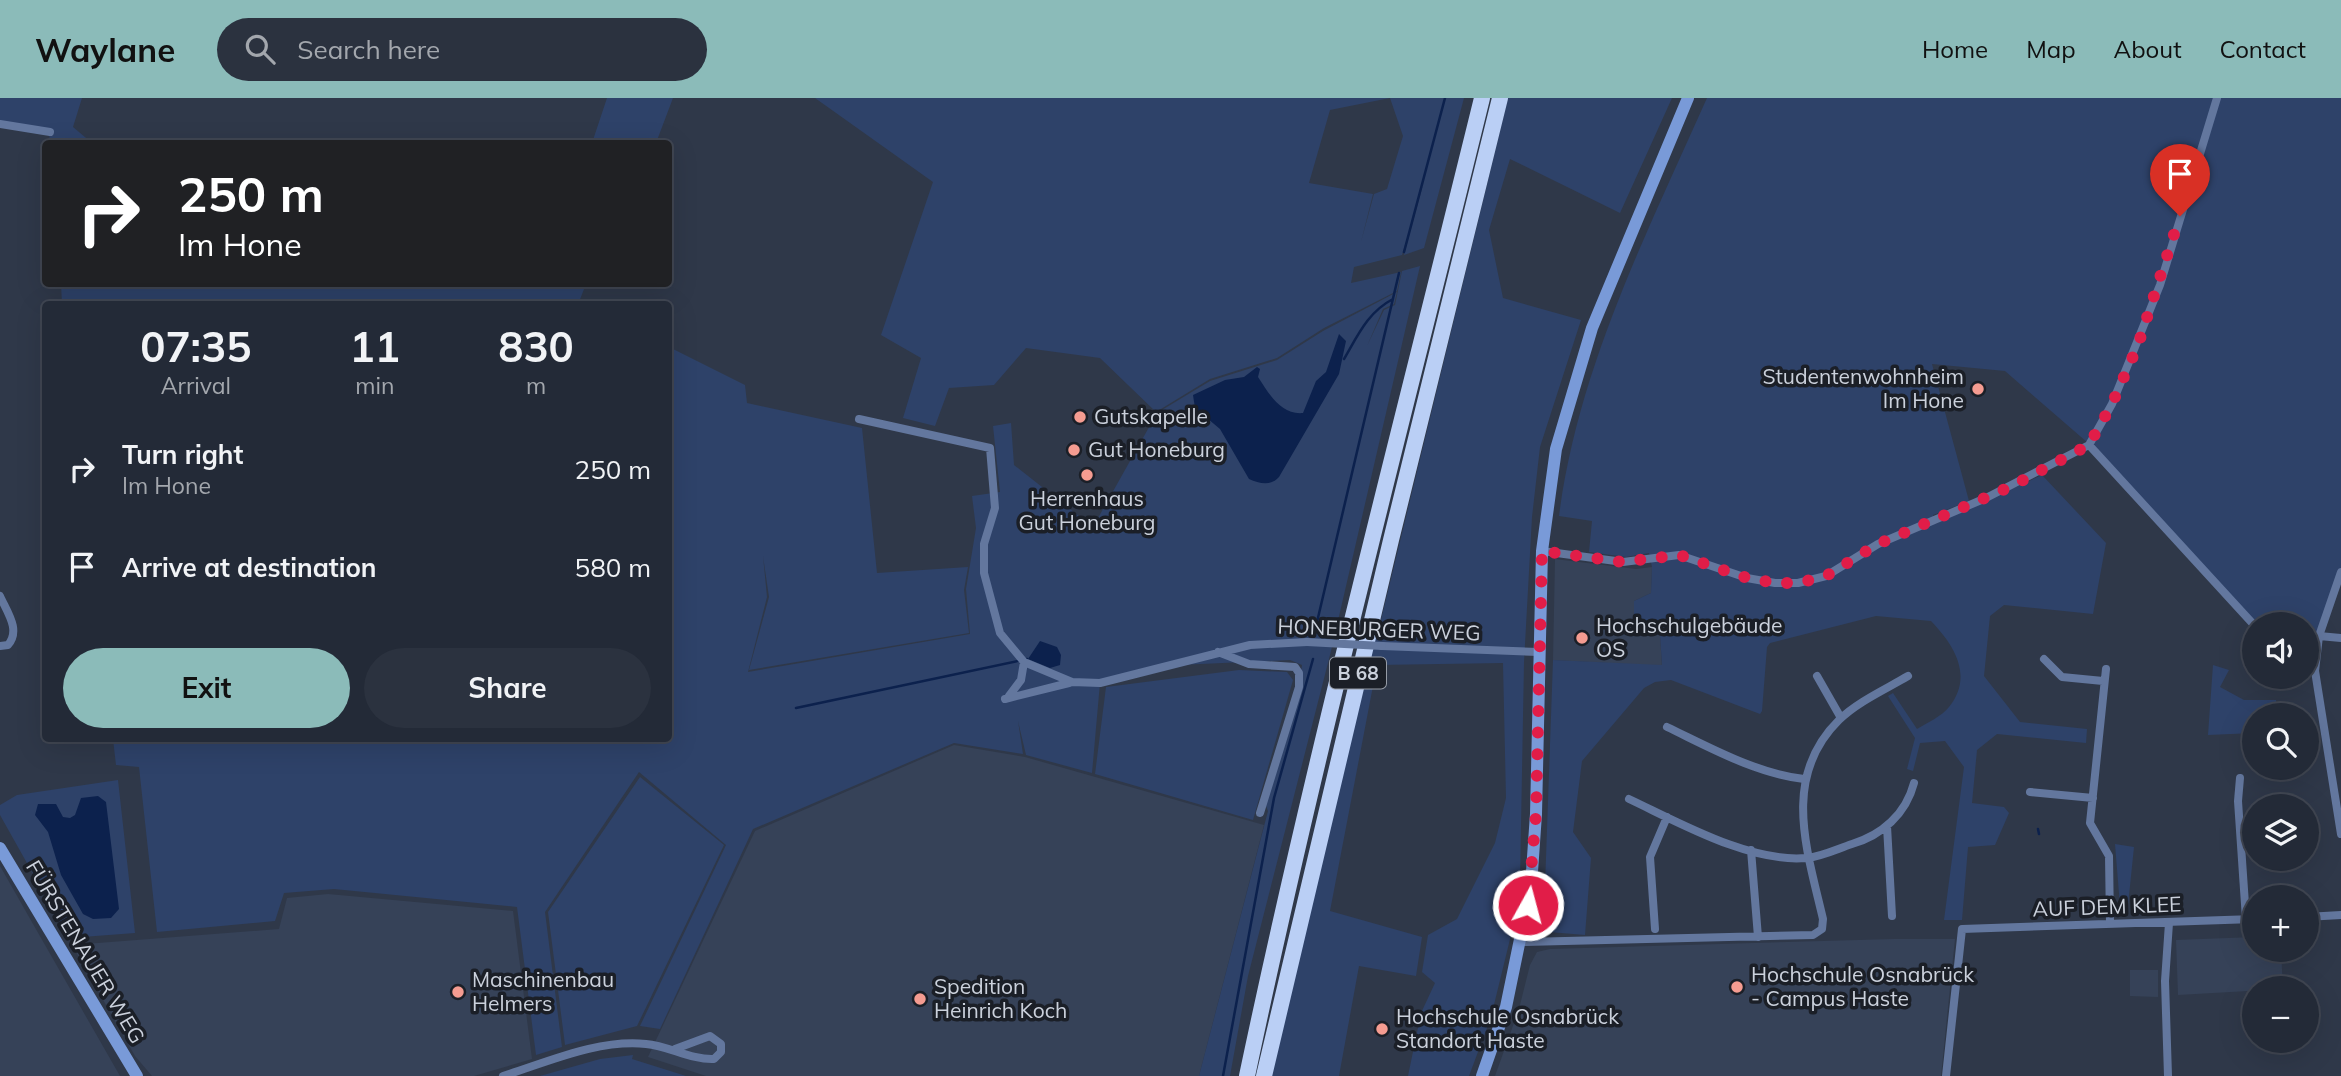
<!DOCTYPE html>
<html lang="en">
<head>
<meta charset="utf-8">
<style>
  body { margin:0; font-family:Mulish,sans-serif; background:#2b323f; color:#f1f3f6; height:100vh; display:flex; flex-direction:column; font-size:26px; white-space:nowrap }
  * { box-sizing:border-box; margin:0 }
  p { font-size:23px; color:#a3a7ad }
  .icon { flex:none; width:38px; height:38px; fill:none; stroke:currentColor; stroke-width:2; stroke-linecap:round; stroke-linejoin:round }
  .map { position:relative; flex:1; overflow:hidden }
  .side { position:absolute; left:42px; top:203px; width:630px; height:441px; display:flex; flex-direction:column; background:#232a37; border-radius:7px; box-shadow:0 7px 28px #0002,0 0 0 2px #404652 }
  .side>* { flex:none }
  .guide { position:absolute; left:42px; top:42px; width:630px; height:147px; border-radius:7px; box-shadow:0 7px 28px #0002,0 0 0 2px #404652; background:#202124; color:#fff; overflow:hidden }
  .tools { position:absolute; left:2242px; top:514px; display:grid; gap:14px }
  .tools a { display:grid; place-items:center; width:77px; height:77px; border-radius:50%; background:#232a37; box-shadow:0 7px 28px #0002,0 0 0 2px #404652; font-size:35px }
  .pin { position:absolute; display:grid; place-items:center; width:60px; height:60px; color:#fff; margin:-72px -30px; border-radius:50% 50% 50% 0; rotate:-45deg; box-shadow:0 0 7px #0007 }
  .pin .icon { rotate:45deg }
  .me { position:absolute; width:77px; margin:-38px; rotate:7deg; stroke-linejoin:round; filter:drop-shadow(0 0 5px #0008) }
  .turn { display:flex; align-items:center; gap:24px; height:147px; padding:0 21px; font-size:32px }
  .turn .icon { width:91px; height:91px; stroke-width:2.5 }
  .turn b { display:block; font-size:49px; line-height:60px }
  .eta { display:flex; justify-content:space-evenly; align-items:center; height:119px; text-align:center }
  .eta b { font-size:42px; font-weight:700; line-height:49px }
  .action { display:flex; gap:14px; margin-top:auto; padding:14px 21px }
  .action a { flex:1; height:80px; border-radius:42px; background:#8bbbb9; color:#111; font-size:28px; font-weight:700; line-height:80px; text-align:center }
  .action a+a { background:#2b323f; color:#f1f3f6 }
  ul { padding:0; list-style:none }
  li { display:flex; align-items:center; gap:21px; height:98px; padding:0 21px }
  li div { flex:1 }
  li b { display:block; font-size:26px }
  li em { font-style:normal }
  header { display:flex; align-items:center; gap:42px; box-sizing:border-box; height:98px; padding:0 35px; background:#8bbbb9; color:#111 }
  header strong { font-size:33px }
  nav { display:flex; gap:38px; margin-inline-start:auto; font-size:24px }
  .search { width:490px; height:63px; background:#2b323f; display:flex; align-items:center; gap:18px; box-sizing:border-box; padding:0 24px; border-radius:38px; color:#a3a7ad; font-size:26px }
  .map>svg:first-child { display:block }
  .built { fill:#364258 }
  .green { fill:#2e4269; fill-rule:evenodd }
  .water { fill:#0c214d }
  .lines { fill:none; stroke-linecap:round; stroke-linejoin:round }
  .stream { stroke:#0c214d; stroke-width:2.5 }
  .street { stroke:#63779e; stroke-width:8 }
  .secondary { stroke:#799ad8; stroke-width:12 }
  .highway { stroke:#bacff5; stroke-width:16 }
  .street-bridge { stroke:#63779e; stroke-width:8 }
  .route { stroke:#e11d48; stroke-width:12; stroke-dasharray:0 21.6 }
  .poi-dot { fill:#f59c91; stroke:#1b1f27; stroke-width:2.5 }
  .labels { text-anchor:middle; stroke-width:7; stroke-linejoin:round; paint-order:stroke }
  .shield { fill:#1b1f27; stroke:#969ca6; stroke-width:2 }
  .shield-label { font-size:19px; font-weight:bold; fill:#cbd1dc }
  .poi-label { font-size:21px; fill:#cbd1dc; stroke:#1b1f27; text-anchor:start }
  .street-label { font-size:21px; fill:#cbd1dc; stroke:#1b1f27 }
</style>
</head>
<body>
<header>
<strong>Waylane</strong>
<div class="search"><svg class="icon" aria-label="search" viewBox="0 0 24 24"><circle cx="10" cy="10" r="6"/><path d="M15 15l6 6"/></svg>Search here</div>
<nav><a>Home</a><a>Map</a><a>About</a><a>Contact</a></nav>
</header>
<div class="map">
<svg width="2341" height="978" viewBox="0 0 2341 978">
  <rect width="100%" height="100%" fill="#2f3849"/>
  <!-- built -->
  <path class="built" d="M 1555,461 L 1636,471 L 1652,469 L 1651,495 L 1634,503 L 1634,528 L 1660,537 L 1662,568 L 1553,562 Z
    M 954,647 L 1025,659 L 1264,727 L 1199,978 L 706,978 L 648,959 L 755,733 Z
    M 0,768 L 33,826 L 120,978 L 0,978 Z
    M 328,796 L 513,813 L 532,961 L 474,978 L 152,978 L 135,958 L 72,847 L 279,831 L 287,800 Z
    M 2254,839 L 2254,852 L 2281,852 L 2283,891 L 2178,897 L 2176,842 Z
    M 1894,841 L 1955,841 L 1941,978 L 1495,978 L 1519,911 L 1530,867 L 1537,854 L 1550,851 Z
    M 2130,872 L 2158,872 L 2158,899 L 2130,898 Z"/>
  <!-- green -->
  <path class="green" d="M 0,0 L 82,0 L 73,29 L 92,45 L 50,45 L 49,34 L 0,26 Z
    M 607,0 L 673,0 L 656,45 L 592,45 Z
    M 815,0 L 1464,0 L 1424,150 L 1404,157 L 1424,83 L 1402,157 L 1354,169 L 1351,185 L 1401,174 L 1397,193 L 1324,230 L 1277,260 L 1210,281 L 1156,314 L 1100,260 L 1026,250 L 994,287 L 949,290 L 935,328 L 903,320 L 921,260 L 881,237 L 933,84 ZM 1390,0 L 1403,38 L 1387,91 L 1374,96 L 1361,144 L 1373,96 L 1309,85 L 1330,12 Z
    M 1508,0 L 1672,0 L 1620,115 L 1510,61 L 1489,132 L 1503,200 L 1581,222 L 1540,349 L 1532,419 L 1524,564 L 1520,783 L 1511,837 L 1491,919 L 1469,978 L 1408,978 L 1421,915 L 1435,885 L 1422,874 L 1428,837 L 1457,821 L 1495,745 L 1506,700 L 1503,565 L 1377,567 L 1330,813 L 1422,839 L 1416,878 L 1359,868 L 1339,978 L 1269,978 L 1371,538 L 1377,538 Z
    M 1707,0 L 2341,0 L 2341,474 L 2332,493 L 2315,573 L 2307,572 L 2306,527 L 2254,527 L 2088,345 L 2005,273 L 1932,266 L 1969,403 L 1933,417 L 1935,426 L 2042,377 L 2106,445 L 2093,516 L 2004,507 L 1990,518 L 1984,578 L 2020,624 L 2087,631 L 2086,645 L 1997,636 L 1977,652 L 1972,705 L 2004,709 L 2009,715 L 1995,747 L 1968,749 L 1962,822 L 1944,822 L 1964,669 L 1945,643 L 1920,645 L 1913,673 L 1907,671 L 1915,640 L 1888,598 L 1893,595 L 1917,631 C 1927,625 1942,618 1949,609 C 1974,578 1954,547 1931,523 L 1876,518 L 1770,545 L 1767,549 L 1762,613 L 1760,616 L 1671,582 L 1655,584 L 1644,590 L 1582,663 L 1573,734 L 1591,760 L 1585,837 L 1538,833 L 1545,788 L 1553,562 L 1662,567 L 1660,537 L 1634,528 L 1634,503 L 1651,495 L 1652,469 L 1649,455 L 1626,459 L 1589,454 L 1592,423 L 1559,418 C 1578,270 1647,135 1707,0 Z
    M 1420,168 L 1331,553 L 1248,878 L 1230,978 L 1199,978 L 1268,713 L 1264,703 L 1299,589 L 1302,567 L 1290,562 L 1157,568 L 1100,585 L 1092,675 L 1026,657 L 1018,623 L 1023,656 L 954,645 L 753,731 L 660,931 L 640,928 L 726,747 L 639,674 L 545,814 L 562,949 L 536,957 L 517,809 L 334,791 L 284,795 L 275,823 L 157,834 L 139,669 L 116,667 L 113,641 L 668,640 L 669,249 L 745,287 L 747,305 L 862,330 L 877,475 L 968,469 L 964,492 L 969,535 L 749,572 L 769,499 L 763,458 L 767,499 L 748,574 L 970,536 L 966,491 L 976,430 L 972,398 L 1000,394 L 993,328 L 1011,325 L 1014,367 L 1093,429 L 1157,315 L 1210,283 L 1277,262 L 1323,233 L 1397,194 L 1394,206 L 1383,211 L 1367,248 L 1384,212 L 1395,207 L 1402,173 Z
    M 61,186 L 586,186 L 579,204 L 582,206 L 62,206 Z
    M 2213,567 L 2229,572 L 2220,589 L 2244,602 L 2276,602 L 2277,618 L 2254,618 L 2254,635 L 2208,637 Z
    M 1239,572 L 1287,574 L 1293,582 L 1253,722 L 1095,676 L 1106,589 Z
    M 640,679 L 724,747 L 637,928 L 565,947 L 548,814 Z
    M 118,682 L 135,835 L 69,840 L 0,717 L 0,707 L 17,697 Z
    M 2115,746 L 2134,749 L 2127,817 L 2120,808 Z
    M 633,957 L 632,961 L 686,978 L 540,978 L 600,961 Z"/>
  <!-- water -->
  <path class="water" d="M 1339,236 L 1346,243 L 1339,276 L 1279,379 C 1271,388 1260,386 1249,381 L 1220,331 L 1195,310 L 1193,297 L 1225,282 L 1244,279 L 1257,269 L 1260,271 L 1258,279 C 1269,296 1281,317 1303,315 L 1316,283 L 1326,274 Z
    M 1040,543 L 1057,549 L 1061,557 L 1060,567 L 1050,570 L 1028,561 Z
    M 98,698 L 106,704 L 119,811 L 111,820 L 93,821 L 83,816 L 61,777 L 48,734 L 35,717 L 38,706 L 56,706 L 63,719 L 70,720 L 75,717 L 81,700 Z"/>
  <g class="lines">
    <!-- stream -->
    <path class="stream" d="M 1404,154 L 1445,0
      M 1344,261 C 1358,237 1368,214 1393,201
      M 1317,524 L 1399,175
      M 796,610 L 1027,561
      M 2038,731 L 2039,736
      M 1223,978 L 1274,700 L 1313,561"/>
    <!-- street -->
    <path class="street" d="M 0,26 L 50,34
      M 859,321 L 990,350 L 995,410 L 984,446 L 984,475 L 1000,535 L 1024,564 L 1072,584 L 1100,585 L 1250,547 L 1307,544
      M 2089,347 L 2254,527
      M 1542,453 L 1623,464 L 1679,457 L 1747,480 L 1775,485 L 1798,485 L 1826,478 L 1878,446 L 1986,400 L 2089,347 L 2112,306 L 2160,187 L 2217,0
      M 2341,474 L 2319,538 L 2315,573 L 2341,736
      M 0,498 C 7,514 21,532 8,547 L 0,548
      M 2319,538 L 2341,540
      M 1382,548 L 1538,554
      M 1218,554 L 1249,566 L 1295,569 L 1299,575 L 1299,589 L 1260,715
      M 2044,561 L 2062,579 L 2103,583
      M 2106,571 L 2090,725 L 2109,758 L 2110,826
      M 1817,578 L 1841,620
      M 1009,598 L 1021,582 L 1024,564
      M 1005,601 L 1069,585
      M 1667,629 C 1711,650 1755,675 1804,681
      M 2240,680 L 2238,703 L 2246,821
      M 2030,694 L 2093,700
      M 1629,701 C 1678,724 1750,765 1806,760 C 1821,759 1837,751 1852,746 C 1882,737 1906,716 1914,685
      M 1887,728 L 1892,818
      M 1751,752 L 1758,839
      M 2306,819 L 2341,817
      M 1655,831 L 1650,759 L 1667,719
      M 1522,844 L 1813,837 L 1822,831 L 1823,821 C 1807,752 1781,679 1839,622 C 1857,604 1886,591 1908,578
      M 503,978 C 548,964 598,941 646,946 C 669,948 691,962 714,961 L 721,954 L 721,946 L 710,938 L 675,951
      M 1946,978 L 1962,831 L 2254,821
      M 2168,978 L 2165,883 L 2169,825"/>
    <!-- secondary -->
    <path class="secondary" d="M 0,750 L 137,978
      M 1482,978 L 1506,909 L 1531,788 L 1536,716 L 1542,453 L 1556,351 L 1592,230 L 1688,0"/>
    <!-- highway -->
    <path class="highway" d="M 1247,978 C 1316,650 1402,326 1482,0
      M 1264,978 L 1391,442 L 1500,0"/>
    <!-- street-bridge -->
    <path class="street-bridge" d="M 1307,544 L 1382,548"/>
  </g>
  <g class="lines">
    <!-- route -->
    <path class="route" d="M 1528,807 L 1536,716 L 1542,453 L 1623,464 L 1679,457 L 1747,480 L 1775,485 L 1798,485 L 1826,478 L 1878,446 L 2010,389 L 2089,347 L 2112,306 L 2138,247 L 2180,118"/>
  </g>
  <!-- markers -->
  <g class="poi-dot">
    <circle cx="1978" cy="291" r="7"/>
    <circle cx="1080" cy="319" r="7"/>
    <circle cx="1074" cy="352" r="7"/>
    <circle cx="1087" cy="377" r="7"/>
    <circle cx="1582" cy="540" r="7"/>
    <circle cx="1737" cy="889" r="7"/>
    <circle cx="458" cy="894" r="7"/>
    <circle cx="920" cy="901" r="7"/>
    <circle cx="1382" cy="931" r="7"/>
  </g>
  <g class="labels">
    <!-- shield labels -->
    <rect class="shield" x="1330" y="559.5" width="56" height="31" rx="5"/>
    <g class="shield-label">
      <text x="1358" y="582">B 68</text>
    </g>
    <!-- poi labels -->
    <g class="poi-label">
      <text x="1964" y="286" text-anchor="end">Studentenwohnheim<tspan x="1964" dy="24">Im Hone</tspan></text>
      <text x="1094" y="326">Gutskapelle</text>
      <text x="1088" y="359">Gut Honeburg</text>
      <text x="1087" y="408" text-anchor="middle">Herrenhaus<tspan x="1087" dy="24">Gut Honeburg</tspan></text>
      <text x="1596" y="535">Hochschulgebäude<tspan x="1596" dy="24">OS</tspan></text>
      <text x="1751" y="884">Hochschule Osnabrück<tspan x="1751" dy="24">- Campus Haste</tspan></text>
      <text x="472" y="889">Maschinenbau<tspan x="472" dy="24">Helmers</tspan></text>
      <text x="934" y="896">Spedition<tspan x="934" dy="24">Heinrich Koch</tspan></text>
      <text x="1396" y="926">Hochschule Osnabrück<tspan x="1396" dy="24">Standort Haste</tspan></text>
    </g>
    <!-- street labels -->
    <g class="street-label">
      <text transform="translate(1379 532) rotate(2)" y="7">HONEBURGER WEG</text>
      <text transform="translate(2107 809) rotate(-2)" y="7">AUF DEM KLEE</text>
      <text transform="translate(85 854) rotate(59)" y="7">FÜRSTENAUER WEG</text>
    </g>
  </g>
</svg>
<div class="tools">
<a><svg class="icon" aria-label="sound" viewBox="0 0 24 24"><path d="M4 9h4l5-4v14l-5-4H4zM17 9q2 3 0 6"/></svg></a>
<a><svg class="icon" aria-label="search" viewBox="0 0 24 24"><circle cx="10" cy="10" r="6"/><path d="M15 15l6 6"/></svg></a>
<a><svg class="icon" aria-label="layers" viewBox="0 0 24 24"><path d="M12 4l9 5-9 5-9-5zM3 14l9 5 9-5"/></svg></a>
<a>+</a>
<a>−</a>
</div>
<div class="pin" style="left:2180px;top:118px;background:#d93025"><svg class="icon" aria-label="arrive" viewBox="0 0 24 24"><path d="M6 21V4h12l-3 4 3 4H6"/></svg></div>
<svg class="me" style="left:1528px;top:807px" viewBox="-20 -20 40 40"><circle r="17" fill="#e11d48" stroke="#fff" stroke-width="3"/><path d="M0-11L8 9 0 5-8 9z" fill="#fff"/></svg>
<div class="guide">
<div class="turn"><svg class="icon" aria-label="right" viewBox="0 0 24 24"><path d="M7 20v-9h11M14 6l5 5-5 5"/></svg><div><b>250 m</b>Im Hone</div></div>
</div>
<section class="side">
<div class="eta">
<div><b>07:35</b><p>Arrival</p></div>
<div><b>11</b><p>min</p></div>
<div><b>830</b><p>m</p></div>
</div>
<ul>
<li><svg class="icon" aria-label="right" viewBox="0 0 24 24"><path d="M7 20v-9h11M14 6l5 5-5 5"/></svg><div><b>Turn right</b><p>Im Hone</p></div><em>250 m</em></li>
<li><svg class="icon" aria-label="arrive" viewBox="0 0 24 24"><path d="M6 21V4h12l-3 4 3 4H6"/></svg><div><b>Arrive at destination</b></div><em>580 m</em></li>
</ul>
<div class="action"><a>Exit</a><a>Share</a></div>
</section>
</div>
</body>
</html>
